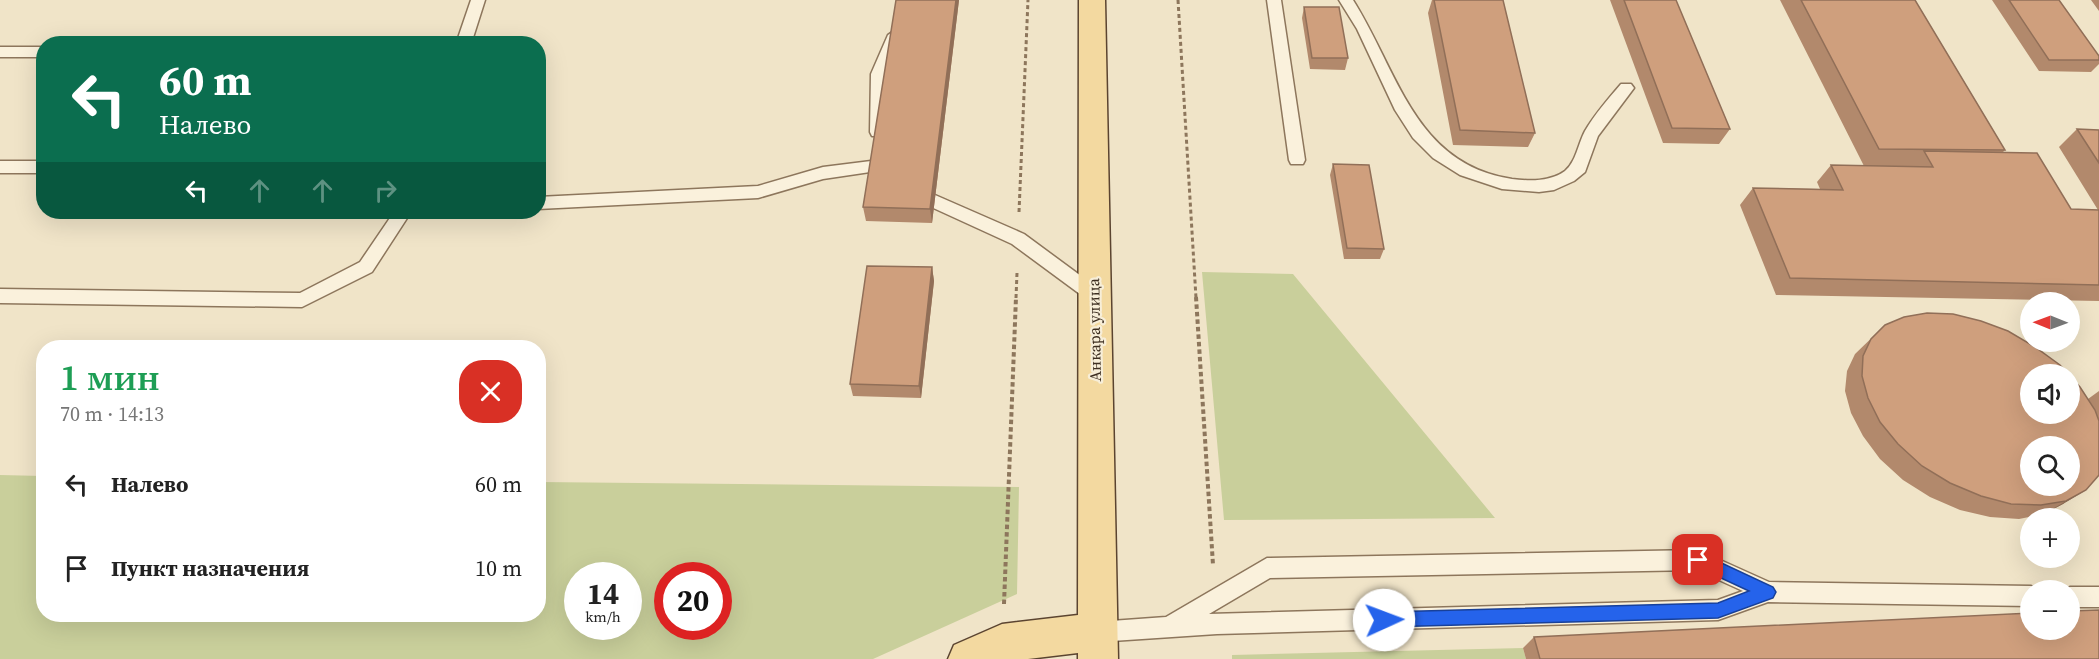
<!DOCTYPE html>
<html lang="ru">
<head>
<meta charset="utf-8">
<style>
  body { margin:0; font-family:"Source Serif 4",serif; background:#f2f2f2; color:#222; height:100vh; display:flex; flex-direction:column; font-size:22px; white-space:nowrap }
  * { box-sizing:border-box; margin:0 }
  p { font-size:20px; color:#767676 }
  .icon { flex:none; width:33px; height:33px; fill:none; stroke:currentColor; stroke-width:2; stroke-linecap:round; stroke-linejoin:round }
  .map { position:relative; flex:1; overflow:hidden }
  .side { position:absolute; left:36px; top:340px; width:510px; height:282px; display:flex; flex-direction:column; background:#fff; border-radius:24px; box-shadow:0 6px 24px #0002 }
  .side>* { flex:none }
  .top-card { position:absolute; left:36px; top:36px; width:510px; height:183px; border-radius:24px; box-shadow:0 6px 24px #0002; background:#0b6e4f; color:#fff; overflow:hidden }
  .needle { width:39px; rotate:271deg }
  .fabs { position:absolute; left:2020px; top:292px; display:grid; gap:12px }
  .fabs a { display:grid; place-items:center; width:60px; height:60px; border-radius:50%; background:#fff; box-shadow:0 6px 24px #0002; font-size:30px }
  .speed { position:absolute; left:564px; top:562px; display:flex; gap:12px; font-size:30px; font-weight:700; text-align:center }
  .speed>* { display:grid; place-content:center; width:78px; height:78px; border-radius:50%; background:#fff; box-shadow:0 6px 24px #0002; line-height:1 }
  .speed small { font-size:15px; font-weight:400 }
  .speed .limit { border:9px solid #d22; background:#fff; color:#111 }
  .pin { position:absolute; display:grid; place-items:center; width:51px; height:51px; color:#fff; margin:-26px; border-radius:12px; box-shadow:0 3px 9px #0006 }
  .me { position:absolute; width:66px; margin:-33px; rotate:88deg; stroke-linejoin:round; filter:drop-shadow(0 0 4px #0008) }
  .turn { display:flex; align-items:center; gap:21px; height:126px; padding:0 24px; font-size:27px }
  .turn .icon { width:78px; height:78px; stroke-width:2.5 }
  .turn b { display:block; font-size:42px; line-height:51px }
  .lanes { display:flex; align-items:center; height:57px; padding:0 24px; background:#0003; justify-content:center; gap:30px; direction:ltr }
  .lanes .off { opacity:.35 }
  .round { display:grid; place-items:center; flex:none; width:63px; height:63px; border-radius:24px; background:#f2f2f2 }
  .summary { display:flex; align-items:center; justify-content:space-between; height:102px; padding:0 24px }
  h1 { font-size:36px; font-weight:600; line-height:45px; color:#1e9e55 }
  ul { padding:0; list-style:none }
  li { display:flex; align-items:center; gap:18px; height:84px; padding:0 24px }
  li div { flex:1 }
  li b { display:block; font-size:22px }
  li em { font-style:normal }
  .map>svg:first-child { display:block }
  .green { fill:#c9cf9b; fill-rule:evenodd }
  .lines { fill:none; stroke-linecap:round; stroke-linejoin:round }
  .service-casing { stroke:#8d765c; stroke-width:3 }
  .primary-casing { stroke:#5b4430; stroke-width:3 }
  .path-far1 { stroke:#8d765c; stroke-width:3; stroke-dasharray:4 3; stroke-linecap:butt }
  .path { stroke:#8d765c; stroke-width:4; stroke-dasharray:4.5 3; stroke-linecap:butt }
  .service { fill:#faf1dc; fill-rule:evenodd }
  .primary { fill:#f3d9a0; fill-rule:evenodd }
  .wall { fill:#b2896c }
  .shaded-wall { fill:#916f58 }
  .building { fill:#cf9f7d; stroke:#916f58; stroke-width:1.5; fill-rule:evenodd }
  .route { fill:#2563eb; stroke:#184099; stroke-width:1.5 }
  .labels { text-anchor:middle; stroke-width:4.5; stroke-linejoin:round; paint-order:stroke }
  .street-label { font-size:16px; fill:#3d2e20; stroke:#f7eed8 }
</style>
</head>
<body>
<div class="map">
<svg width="2099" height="659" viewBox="0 0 2099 659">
  <rect width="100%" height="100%" fill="#f0e4c8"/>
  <!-- green -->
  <path class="green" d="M 1202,272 L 1293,274 L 1495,518 L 1224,520 Z
    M 0,475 L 43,476 L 44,615 L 538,615 L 539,482 L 1019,487 L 1017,594 L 873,659 L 0,659 ZM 578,576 L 628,576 L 628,627 L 578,627 ZM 668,576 L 718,576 L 718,627 L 668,627 Z
    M 1523,648 L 1526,659 L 1232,659 L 1232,655 Z"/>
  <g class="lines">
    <!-- service casing -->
    <g class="service-casing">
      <path id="service" d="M 471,0 L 485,0 L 471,44 L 456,44 Z
        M 1267,0 L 1281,0 L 1305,160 L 1303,164 L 1291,164 L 1289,160 Z
        M 1339,0 L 1353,0 C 1398,71 1414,164 1512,179 C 1529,181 1550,182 1565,171 C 1576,162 1578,144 1585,131 C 1595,114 1608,99 1621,84 L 1631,84 L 1634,88 L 1598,136 L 1585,172 L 1574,181 L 1554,190 L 1539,192 L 1502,189 L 1460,175 L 1433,158 L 1413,138 L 1395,110 L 1357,29 Z
        M 895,30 L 902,35 L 887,74 L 886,132 L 884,136 L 872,136 L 870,132 L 871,74 L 888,35 Z
        M 0,47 L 44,47 L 44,57 L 0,57 Z
        M 0,161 L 44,161 L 44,173 L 0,173 Z
        M 871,161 L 877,163 L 879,167 L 877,171 L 823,179 L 758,198 L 538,209 L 538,197 L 758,186 L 823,167 Z
        M 935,195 L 1024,234 L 1100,290 L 1103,295 L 1100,300 L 1094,302 L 1088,300 L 1012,244 L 929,206 L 927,201 L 929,196 Z
        M 394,212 L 411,212 L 372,272 L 302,307 L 0,303 L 0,289 L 300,293 L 360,262 Z
        M 1698,550 L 1769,582 L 2031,586 L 2039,591 L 2031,591 L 2031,606 L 1768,602 L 1718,620 L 1217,634 L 1097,642 L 1090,639 L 1086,632 L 1090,625 L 1097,622 L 1166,617 L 1267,558 ZM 1697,570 L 1743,591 L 1718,600 L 1209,614 L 1270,578 Z
        M 2070,587 L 2099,587 L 2099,607 L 2070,607 L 2070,591 L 2062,591 Z"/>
    </g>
    <!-- primary casing -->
    <g class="primary-casing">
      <path id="primary" d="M 1079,0 L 1105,0 L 1118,659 L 1078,659 L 1078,653 L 1028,659 L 948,659 L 954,645 L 1002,624 L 1078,615 Z"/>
    </g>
    <!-- path-far1 -->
    <path class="path-far1" d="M 1178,0 L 1196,298
      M 1019,212 L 1028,0
      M 1016,298 L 1017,273"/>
    <!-- path -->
    <path class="path" d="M 1196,297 L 1213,565
      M 1004,604 L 1016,297"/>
    <!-- service -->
    <use href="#service" class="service"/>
    <!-- primary -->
    <use href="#primary" class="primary"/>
  </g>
  <!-- wall -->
  <path class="wall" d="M 896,0 L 959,0 L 932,223 L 866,221 L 863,207 Z
    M 1432,0 L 1503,0 L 1535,133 L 1528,147 L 1453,145 L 1428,13 Z
    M 1610,0 L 1676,0 L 1730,129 L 1719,144 L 1663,143 Z
    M 1780,0 L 1915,0 L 2005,150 L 2003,152 L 2071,209 L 2098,210 L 2059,147 L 2077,129 L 2099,130 L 2099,301 L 1776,295 L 1740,205 L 1753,188 L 1820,189 L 1817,182 L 1831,165 L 1864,166 Z
    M 1992,0 L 2059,0 L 2099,56 L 2099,64 L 2091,72 L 2039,71 Z
    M 2091,0 L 2099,0 L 2099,11 Z
    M 1304,7 L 1348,58 L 1345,70 L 1310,69 L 1302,18 Z
    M 1333,164 L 1384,249 L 1380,259 L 1344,259 L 1330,175 Z
    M 932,267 L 934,281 L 921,398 L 853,396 L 850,384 Z
    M 1885,325 L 2088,399 L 2099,391 L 2099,475 L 2063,504 L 2044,514 L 2019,519 L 1990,517 L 1960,510 L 1930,497 L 1903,480 L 1880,459 L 1863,436 L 1851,413 L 1845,391 L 1847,371 L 1855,354 Z
    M 1534,637 L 2099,659 L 1526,659 L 1523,648 Z"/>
  <!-- shaded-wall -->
  <path class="shaded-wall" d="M 956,0 L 959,0 L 932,223 L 930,209 Z
    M 932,267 L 934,281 L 921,398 L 919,386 Z
    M 2086,490 L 2063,504 L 2044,514 L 2066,501 Z"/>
  <!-- building -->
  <path class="building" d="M 896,0 L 956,0 L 930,209 L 863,207 Z
    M 1434,0 L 1503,0 L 1535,133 L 1460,130 Z
    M 1624,0 L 1676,0 L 1730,129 L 1672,128 Z
    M 1801,0 L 1915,0 L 2005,150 L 1879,149 Z
    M 2009,0 L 2059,0 L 2099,56 L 2099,60 L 2049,60 Z
    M 1304,7 L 1339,7 L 1348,58 L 1312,58 Z
    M 2077,129 L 2099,130 L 2099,163 Z
    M 1924,151 L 2037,153 L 2071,209 L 2099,210 L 2099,285 L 1790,278 L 1753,188 L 1843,190 L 1831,165 L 1933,167 Z
    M 1333,164 L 1369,165 L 1384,249 L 1347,248 Z
    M 867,266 L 932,267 L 919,386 L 850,384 Z
    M 1927,313 L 1953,314 L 1981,321 L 2008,331 L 2035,347 L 2060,365 L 2069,375 L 2031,375 L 2031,414 L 2070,414 L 2070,376 L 2080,387 L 2095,410 L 2099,421 L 2099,475 L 2086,490 L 2066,501 L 2041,505 L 2011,504 L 1981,496 L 1950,483 L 1922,466 L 1898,444 L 1880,422 L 1868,398 L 1862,376 L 1863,356 L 1871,339 L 1885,325 L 1904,317 ZM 2031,447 L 2070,447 L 2070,486 L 2031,486 Z
    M 2099,610 L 2099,659 L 1540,659 L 1534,637 L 2031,613 L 2031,630 L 2070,630 L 2070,611 Z"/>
  <!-- route -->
  <path class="route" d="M 1698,552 L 1773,587 L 1776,592 L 1773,598 L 1718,618 L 1384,627 L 1379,625 L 1376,620 L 1379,614 L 1384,612 L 1718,603 L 1749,591 L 1693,565 L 1691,560 L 1693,555 Z"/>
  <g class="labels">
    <!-- street labels -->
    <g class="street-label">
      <text transform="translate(1094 330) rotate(-91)" y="6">Анкара улица</text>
    </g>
  </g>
</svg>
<div class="fabs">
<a><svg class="needle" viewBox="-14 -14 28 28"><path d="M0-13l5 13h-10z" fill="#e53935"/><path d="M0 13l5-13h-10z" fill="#767676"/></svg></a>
<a><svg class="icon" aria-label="sound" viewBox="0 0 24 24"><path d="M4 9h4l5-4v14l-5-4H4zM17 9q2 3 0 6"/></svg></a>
<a><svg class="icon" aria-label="search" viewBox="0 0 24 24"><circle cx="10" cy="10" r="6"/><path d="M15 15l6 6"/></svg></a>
<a>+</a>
<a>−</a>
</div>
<div class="speed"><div>14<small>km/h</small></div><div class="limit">20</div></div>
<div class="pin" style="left:1698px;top:560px;background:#d93025"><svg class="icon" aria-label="arrive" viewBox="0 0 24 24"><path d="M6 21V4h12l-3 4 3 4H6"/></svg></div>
<svg class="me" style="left:1384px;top:620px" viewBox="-20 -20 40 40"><circle r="19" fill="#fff"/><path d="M0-13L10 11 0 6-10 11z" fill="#2563eb"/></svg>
<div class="top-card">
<div class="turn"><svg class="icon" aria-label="left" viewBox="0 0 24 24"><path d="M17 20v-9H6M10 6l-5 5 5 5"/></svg><div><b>60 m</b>Налево</div></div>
<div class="lanes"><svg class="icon" aria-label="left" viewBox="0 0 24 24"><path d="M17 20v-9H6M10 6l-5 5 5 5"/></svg><svg class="icon off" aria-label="ahead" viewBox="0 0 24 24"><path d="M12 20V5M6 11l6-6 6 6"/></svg><svg class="icon off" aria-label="ahead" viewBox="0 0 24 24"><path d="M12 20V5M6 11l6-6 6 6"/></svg><svg class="icon off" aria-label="right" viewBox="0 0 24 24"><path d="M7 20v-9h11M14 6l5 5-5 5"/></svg></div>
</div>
<section class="side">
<div class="summary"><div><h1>1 мин</h1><p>70 m · 14:13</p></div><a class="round" style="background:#d93025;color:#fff"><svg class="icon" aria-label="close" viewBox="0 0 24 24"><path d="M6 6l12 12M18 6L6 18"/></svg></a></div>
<ul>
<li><svg class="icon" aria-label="left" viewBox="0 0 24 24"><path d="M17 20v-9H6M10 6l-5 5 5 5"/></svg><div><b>Налево</b></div><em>60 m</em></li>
<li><svg class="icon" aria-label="arrive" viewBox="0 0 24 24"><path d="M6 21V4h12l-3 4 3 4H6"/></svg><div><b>Пункт назначения</b></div><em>10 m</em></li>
</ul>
</section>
</div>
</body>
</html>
